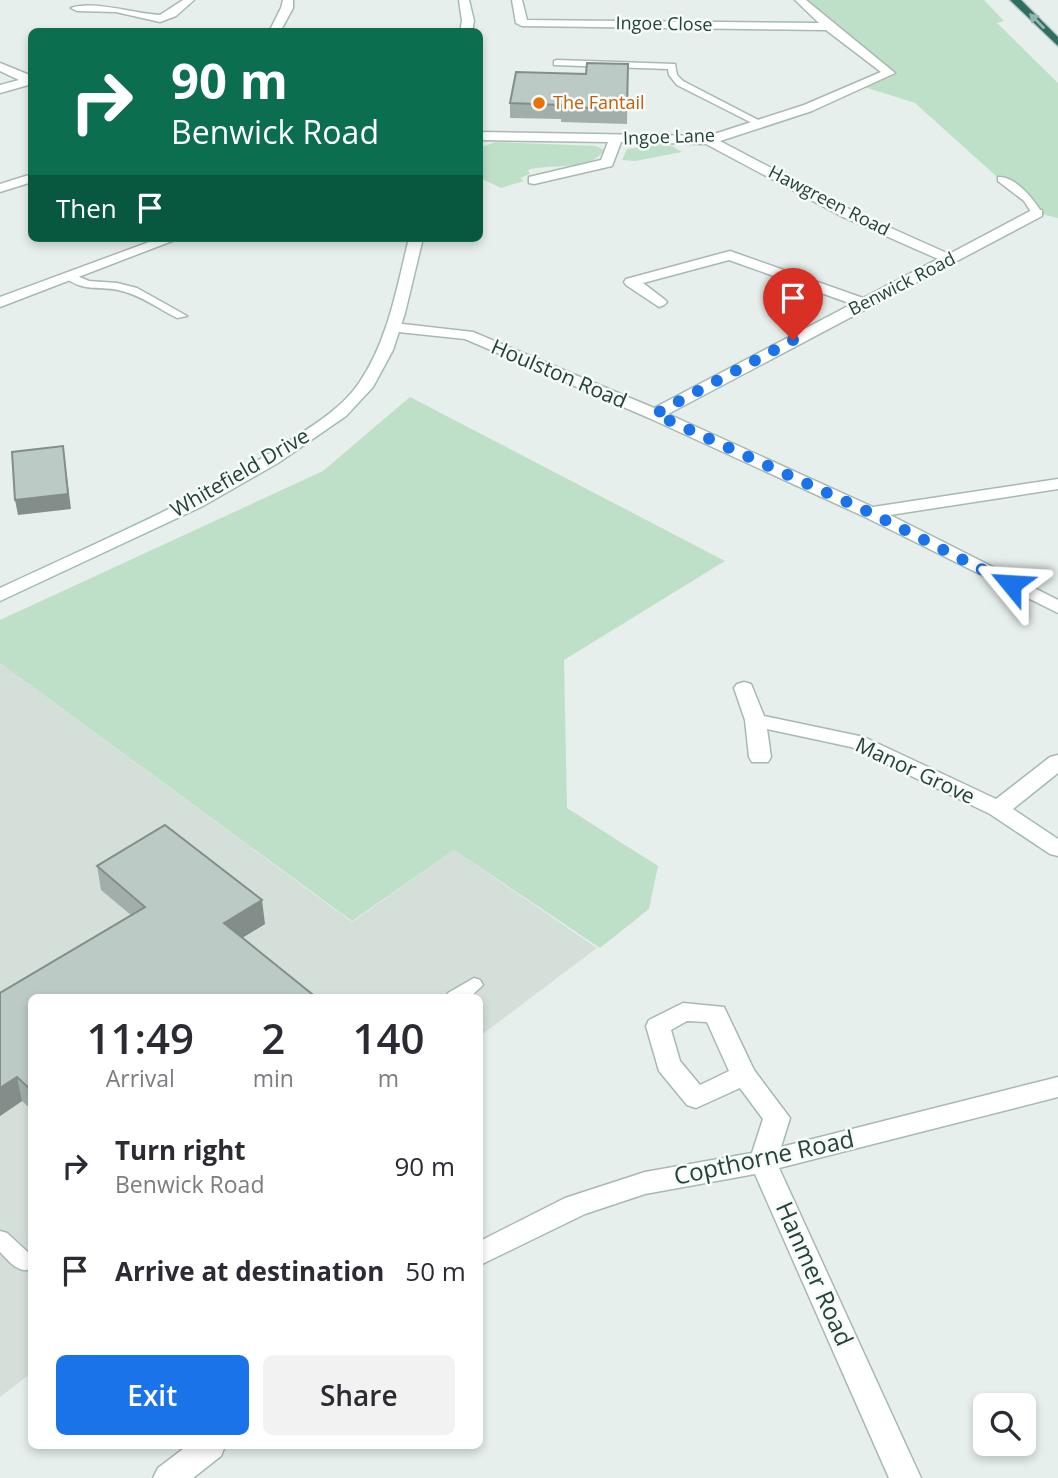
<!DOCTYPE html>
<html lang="en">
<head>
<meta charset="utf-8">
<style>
  body { margin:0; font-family:"Open Sans",sans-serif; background:#f2f2f3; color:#2b2b33; height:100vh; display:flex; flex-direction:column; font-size:26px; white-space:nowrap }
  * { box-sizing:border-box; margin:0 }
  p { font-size:23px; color:#7c7c81 }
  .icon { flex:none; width:38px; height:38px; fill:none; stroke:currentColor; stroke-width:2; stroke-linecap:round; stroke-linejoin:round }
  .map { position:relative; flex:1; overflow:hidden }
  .details { position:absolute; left:28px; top:994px; width:455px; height:455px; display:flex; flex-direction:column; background:#fff; border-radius:10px; box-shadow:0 4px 10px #0003 }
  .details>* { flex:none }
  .banner { position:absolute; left:28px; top:28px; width:455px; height:214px; border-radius:10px; box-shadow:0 4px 10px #0003; background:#0b6e4f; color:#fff; overflow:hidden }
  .buttons { position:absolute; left:973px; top:1393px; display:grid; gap:14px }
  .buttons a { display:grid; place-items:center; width:63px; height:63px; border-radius:10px; background:#fff; box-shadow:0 4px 10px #0003; font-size:35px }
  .pin { position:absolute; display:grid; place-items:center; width:60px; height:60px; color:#fff; margin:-72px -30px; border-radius:50% 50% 50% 0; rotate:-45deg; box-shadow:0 0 7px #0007 }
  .pin .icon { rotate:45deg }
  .me { position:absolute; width:77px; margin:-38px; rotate:297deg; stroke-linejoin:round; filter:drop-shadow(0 0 5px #0008) }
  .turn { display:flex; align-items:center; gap:24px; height:147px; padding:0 28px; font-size:32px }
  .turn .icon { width:91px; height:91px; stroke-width:2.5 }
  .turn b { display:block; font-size:49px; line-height:60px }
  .then { display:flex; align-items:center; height:66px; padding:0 28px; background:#0003; gap:14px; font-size:26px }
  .eta { display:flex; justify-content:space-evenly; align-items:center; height:119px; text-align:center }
  .eta b { font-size:42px; font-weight:600; line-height:49px }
  .button { display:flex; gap:14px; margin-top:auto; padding:14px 28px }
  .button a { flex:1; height:80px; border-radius:10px; background:#1a73e8; color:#fff; font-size:28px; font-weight:600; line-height:80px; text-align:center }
  .button a+a { background:#f2f2f3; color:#2b2b33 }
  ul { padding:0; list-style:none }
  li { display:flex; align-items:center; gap:21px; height:105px; padding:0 28px }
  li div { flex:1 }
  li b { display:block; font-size:26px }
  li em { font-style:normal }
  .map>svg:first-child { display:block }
  .built { fill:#d4dfda }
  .green { fill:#bfe0c8 }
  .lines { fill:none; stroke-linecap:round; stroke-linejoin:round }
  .lane-casing { stroke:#a8b8b2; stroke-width:3 }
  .street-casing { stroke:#a8b8b2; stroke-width:3 }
  .secondary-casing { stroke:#a4bbb3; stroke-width:3 }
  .highway-casing { stroke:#c2cac8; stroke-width:3 }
  .lane { fill:#fff; fill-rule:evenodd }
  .street { fill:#fff; fill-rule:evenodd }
  .secondary { fill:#fff; fill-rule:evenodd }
  .highway { fill:#2f6f62; fill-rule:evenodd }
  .wall { fill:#a1aea9 }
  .shaded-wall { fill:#838d89 }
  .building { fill:#bbcac4; stroke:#838d89; stroke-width:2 }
  .oneway { fill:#93b5ae }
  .route { stroke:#1a73e8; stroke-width:12; stroke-dasharray:0 21.6 }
  .food-dot { fill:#e8710a; stroke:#f7fbf9; stroke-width:2.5 }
  .labels { text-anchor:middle; stroke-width:5; stroke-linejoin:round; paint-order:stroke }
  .far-street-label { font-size:18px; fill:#24423a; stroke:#f7fbf9 }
  .far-food-label { font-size:18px; fill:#c56008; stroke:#f7fbf9; text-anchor:start }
  .street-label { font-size:21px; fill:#24423a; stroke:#f7fbf9 }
  .near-street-label { font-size:24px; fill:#24423a; stroke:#f7fbf9 }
</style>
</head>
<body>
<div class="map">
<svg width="1058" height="1478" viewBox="0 0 1058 1478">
  <rect width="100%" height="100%" fill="#e6efeb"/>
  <!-- built -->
  <path class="built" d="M 0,663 L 352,922 L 454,850 L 597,948 L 480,1036 L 480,998 L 32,998 L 31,1373 L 0,1397 Z"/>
  <!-- green -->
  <path class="green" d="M 802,0 L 984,0 L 1004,21 L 997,23 L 1058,83 L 1058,218 L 1037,213 L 915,103 L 861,86 L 888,73 Z
    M 495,142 L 596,146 L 604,150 C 591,172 549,163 528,170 L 530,174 L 520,178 L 524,181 L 501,188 L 480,178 L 480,148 Z
    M 657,145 L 672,146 L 682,152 L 635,161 L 622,160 L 627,149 Z
    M 410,397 L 725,561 L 564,660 L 567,808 L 658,866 L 649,909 L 600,948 L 454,850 L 352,921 L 0,663 L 0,620 L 323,471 Z"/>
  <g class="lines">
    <!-- lane casing -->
    <g class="lane-casing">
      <path id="lane" d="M 557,60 L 675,64 L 677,75 L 683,81 L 766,124 L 758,126 L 677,85 L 669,75 L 668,69 L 554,65 L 554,61 Z
        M 998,177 C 1016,176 1034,200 1042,213 L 1041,215 L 1033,215 L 1024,201 L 998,181 Z
        M 70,273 L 89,281 L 117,283 L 137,288 L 187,316 L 177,318 C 159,309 142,296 122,291 C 102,285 81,293 64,276 Z
        M 474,978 L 480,980 L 483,985 L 469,998 L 446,998 L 448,993 Z
        M 0,1231 L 7,1233 L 32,1256 L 32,1269 C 18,1274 9,1261 0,1252 Z"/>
    </g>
    <!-- street casing -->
    <g class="street-casing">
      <path id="street" d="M 183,0 L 194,0 L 176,16 L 160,22 L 116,12 L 77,11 L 71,8 C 93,0 136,14 160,15 Z
        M 283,0 L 293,0 L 293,8 L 280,32 L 269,32 L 281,8 Z
        M 512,0 L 522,0 L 527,20 L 819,23 L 795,0 L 806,0 L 895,73 L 812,111 L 720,141 L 853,211 L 949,254 L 1032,210 L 1042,210 L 1042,216 L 668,414 L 873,507 L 1058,479 L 1058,489 L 890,515 L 1058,600 L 1058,613 L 865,517 L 649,418 L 465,339 L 389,331 L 386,328 L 394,323 L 473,332 L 654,408 L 852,304 L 729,260 L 643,283 L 664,299 L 667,302 L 664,305 L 659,307 L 626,285 L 624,282 L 626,279 L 730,251 L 863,298 L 938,259 L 843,217 L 706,144 L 621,142 L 612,166 L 534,184 L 529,183 L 529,177 L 601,160 L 608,142 L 480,140 L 480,132 L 708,136 L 804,105 L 881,72 L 826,30 L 522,26 L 516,23 Z
        M 0,63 L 32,76 L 32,84 L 0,93 L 0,85 L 19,80 L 0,71 Z
        M 32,174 L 32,182 L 0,192 L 0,184 Z
        M 160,238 L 180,238 L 0,307 L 0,297 Z
        M 744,682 L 751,684 L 764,716 L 864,737 L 996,799 L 1050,757 L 1058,755 L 1058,773 L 1013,809 L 1058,839 L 1058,856 L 1050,854 L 990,814 L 851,747 L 767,729 L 771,757 L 768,762 L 752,762 L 749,757 L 745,720 L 734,688 L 737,684 Z
        M 683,1003 L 724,1007 L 754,1070 L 790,1118 L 781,1147 L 1058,1077 L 1058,1097 L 779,1168 L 921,1478 L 889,1478 L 755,1174 L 645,1194 L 585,1214 L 480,1265 L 480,1241 L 565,1198 L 645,1172 L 752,1153 L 763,1119 L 740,1088 L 696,1108 L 687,1105 L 659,1071 L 646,1026 L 649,1020 ZM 687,1021 L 707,1022 L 729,1071 L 700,1085 L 680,1061 L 671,1030 Z
        M 187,1446 L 225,1446 L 221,1456 L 193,1478 L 153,1478 L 158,1468 Z"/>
    </g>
    <!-- secondary casing -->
    <g class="secondary-casing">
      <path id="secondary" d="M 459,0 L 469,0 L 474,21 L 472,32 L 460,32 L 462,21 Z
        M 409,238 L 423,238 L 405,313 L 393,350 L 373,387 L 346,416 L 278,463 L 203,506 L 0,601 L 0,588 C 98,542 199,500 289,441 C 314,425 342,408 359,383 C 388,341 397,287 409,238 Z"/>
    </g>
    <!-- highway casing -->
    <g class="highway-casing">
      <path id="highway" d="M 1010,0 L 1021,0 L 1058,37 L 1058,46 Z"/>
    </g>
    <!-- lane -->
    <use href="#lane" class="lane"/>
    <!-- street -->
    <use href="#street" class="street"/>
    <!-- secondary -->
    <use href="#secondary" class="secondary"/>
    <!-- highway -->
    <use href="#highway" class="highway"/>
  </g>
  <!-- wall -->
  <path class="wall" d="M 628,64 L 627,124 L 561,122 L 561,119 L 510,118 L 510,103 Z
    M 97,866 L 265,924 L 242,938 L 32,998 L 32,1110 L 22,1101 L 0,1116 L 0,993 L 131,915 L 101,890 Z"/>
  <!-- shaded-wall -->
  <path class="shaded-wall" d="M 63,446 L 71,509 L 18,515 L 15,500 Z
    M 262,900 L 265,924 L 227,947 L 224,923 Z
    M 17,1077 L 22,1101 L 0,1116 L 0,1088 Z"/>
  <!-- building -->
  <path class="building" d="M 587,63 L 628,64 L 627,109 L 562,107 L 562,105 L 510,103 L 516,72 L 586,74 Z
    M 63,446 L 68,494 L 15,500 L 12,452 Z
    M 165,825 L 262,900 L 224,923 L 317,998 L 32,998 L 32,1091 L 17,1077 L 0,1088 L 0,993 L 145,907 L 97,866 Z"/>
  <!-- one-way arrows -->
  <defs><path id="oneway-solid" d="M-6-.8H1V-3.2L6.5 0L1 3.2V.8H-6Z" transform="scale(1.75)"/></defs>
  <use class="oneway" href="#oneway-solid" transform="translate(1037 21) rotate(-135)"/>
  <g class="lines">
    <!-- route -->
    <path class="route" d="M 793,340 L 655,414 L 871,513 L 1011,584"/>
  </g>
  <!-- markers -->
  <circle class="food-dot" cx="539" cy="103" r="7"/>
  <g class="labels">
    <!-- far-street labels -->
    <g class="far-street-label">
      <text transform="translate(664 24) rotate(1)" y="6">Ingoe Close</text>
      <text transform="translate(669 137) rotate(-2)" y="6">Ingoe Lane</text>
      <text transform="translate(829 201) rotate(27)" y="6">Hawgreen Road</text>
      <text transform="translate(902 284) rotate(-27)" y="6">Benwick Road</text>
    </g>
    <!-- far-food labels -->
    <g class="far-food-label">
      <text x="553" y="109">The Fantail</text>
    </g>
    <!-- street labels -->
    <g class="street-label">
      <text transform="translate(559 374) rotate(23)" y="7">Houlston Road</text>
      <text transform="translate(240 473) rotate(-30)" y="7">Whitefield Drive</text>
      <text transform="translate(915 771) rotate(25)" y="7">Manor Grove</text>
    </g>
    <!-- near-street labels -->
    <g class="near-street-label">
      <text transform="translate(764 1158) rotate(-12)" y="8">Copthorne Road</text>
      <text transform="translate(814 1274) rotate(66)" y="8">Hanmer Road</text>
    </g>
  </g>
</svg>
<div class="buttons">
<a><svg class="icon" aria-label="search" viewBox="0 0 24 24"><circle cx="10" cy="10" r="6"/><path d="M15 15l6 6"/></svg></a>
</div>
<div class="pin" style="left:793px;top:340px;background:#d93025"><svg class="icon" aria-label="arrive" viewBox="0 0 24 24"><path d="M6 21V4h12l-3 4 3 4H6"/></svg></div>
<svg class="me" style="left:1011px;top:584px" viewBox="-20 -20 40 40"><path d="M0-17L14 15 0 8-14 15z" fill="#1a73e8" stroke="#fff" stroke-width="4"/></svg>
<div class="banner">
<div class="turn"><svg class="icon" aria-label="right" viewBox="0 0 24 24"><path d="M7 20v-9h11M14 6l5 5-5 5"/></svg><div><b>90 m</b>Benwick Road</div></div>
<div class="then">Then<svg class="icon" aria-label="arrive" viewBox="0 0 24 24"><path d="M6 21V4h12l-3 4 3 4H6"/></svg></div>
</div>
<section class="details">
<div class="eta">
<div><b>11:49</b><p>Arrival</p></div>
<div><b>2</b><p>min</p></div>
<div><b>140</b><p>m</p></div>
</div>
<ul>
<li><svg class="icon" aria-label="right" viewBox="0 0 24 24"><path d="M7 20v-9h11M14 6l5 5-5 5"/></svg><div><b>Turn right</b><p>Benwick Road</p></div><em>90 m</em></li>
<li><svg class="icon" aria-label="arrive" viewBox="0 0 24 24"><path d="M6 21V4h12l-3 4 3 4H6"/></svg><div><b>Arrive at destination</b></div><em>50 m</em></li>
</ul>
<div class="button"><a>Exit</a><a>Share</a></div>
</section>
</div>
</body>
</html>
